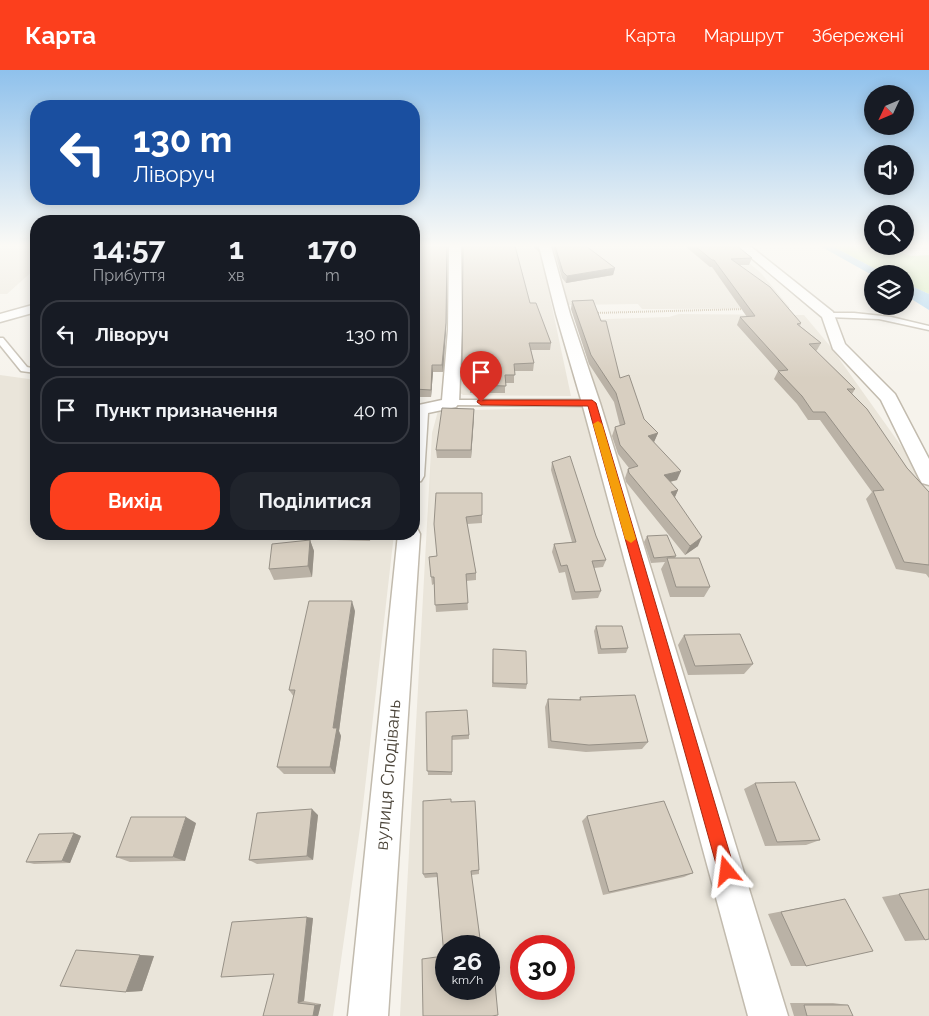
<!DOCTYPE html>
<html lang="uk">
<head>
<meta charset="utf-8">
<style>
  body { margin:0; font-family:Raleway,sans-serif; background:#20242c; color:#f1f3f6; height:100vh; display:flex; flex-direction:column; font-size:19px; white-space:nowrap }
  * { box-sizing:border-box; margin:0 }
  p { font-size:16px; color:#9ea1a6 }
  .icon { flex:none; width:28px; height:28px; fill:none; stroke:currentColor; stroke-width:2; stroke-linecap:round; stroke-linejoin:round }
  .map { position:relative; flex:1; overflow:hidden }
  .sheet { position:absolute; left:30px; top:145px; width:390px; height:325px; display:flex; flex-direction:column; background:#171b24; border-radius:20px; box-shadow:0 2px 12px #0003 }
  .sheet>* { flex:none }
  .hud { position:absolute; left:30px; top:30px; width:390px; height:105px; border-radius:20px; box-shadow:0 2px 12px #0003; background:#1a4fa0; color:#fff; overflow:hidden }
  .needle { width:32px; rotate:226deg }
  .fabs { position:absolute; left:864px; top:15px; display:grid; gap:10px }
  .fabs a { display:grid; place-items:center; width:50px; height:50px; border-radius:50%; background:#171b24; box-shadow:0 2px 12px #0003; font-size:25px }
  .speed { position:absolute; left:435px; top:865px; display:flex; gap:10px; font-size:25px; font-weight:700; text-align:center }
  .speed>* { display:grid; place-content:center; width:65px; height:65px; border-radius:50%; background:#171b24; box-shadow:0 2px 12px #0003; line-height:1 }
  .speed small { font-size:12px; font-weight:400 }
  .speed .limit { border:8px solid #d22; background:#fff; color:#111 }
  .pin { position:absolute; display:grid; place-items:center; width:42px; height:42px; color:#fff; margin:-51px -21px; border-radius:50% 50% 50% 0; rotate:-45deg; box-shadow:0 0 5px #0007 }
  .pin .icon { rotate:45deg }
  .me { position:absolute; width:55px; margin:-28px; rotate:344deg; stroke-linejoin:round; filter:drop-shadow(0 0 4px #0008) }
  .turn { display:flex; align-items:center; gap:18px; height:105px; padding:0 20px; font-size:22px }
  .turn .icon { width:65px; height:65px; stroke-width:2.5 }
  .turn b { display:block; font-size:35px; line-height:42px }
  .eta { display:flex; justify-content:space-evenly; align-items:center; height:85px; text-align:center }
  .eta b { font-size:30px; font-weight:700; line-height:35px }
  .cta { display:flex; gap:10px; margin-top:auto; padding:10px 20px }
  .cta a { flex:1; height:58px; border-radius:20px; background:#fc3f1d; color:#fff; font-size:20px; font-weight:700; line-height:58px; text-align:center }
  .cta a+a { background:#20242c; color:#f1f3f6 }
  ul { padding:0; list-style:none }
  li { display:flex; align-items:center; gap:15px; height:68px; margin:0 10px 8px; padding:0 10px; border:2px solid #363941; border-radius:20px }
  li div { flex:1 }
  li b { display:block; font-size:19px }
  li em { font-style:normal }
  header { display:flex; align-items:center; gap:30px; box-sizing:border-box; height:70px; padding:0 25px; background:#fc3f1d; color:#fff }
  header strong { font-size:24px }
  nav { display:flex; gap:28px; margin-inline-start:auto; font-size:18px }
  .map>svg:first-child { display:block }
  .residential { fill:#eae5da; fill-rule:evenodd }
  .green { fill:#d2eab5 }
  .water { fill:#a9d4f2 }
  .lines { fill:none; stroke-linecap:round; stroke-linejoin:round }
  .lane-casing { stroke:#c2bbae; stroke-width:3 }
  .street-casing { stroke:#c2bbae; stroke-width:3 }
  .path { stroke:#c4b79f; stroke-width:2; stroke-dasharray:1 1; stroke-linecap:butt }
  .lane { fill:#fff; fill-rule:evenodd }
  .street { fill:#fff; fill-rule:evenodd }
  .wall { fill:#bab2a6 }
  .shaded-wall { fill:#979187 }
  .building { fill:#d8cfc1; stroke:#979187 }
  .route { fill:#fc3f1d; stroke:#a42913 }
  .slow { fill:#f59e0b }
  .labels { text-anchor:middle; stroke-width:4; stroke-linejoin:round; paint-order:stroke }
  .near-street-label { font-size:18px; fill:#4b4439; stroke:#fff }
</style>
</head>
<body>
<header>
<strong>Карта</strong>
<nav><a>Карта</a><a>Маршрут</a><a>Збережені</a></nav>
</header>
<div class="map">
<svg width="929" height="946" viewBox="0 0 929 946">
  <rect width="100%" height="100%" fill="#f6f3ec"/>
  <!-- residential -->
  <path class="residential" d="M 0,176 L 36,176 L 36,198 L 7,224 L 0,224 Z
    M 461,176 L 539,176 L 571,326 L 463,325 L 458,321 Z
    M 550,176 L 729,176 L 761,203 L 790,238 L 659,239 L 642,239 L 638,234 L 568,235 Z
    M 679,244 L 804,245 L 830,276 L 929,415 L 929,946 L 785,946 L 624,417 L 576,250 L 669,247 Z
    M 0,305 L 36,310 L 36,464 L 394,464 L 362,744 L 333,946 L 0,946 Z
    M 585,337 L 750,946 L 400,946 L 432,363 L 438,341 ZM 446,876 L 489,876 L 489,919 L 446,919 ZM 521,876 L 564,876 L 564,919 L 521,919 Z"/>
  <!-- green -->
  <path class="green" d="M 832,176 L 878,176 L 911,186 L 929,185 L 929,224 L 905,213 L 905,204 L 885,204 Z"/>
  <!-- water -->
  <path class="water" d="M 820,176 L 832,176 L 885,204 L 872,205 Z
    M 905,213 L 929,224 L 929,240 L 905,225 Z"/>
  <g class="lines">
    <!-- lane casing -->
    <g class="lane-casing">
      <path id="lane" d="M 854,243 L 891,247 L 929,256 L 929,260 L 879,249 L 828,247 L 825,245 L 828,243 Z
        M 0,268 L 3,268 L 27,297 L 36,299 L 36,303 L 21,301 L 0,275 Z
        M 450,330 L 591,330 L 595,333 L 591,336 L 447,335 L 447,331 Z"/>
    </g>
    <!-- street casing -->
    <g class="street-casing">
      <path id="street" d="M 449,176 L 461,176 L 462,260 L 459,333 L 456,337 L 428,343 L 424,406 L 421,411 L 414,413 L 414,336 L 442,330 L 448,260 Z
        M 539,176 L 551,176 L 570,244 L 600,333 L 788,946 L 748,946 L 582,333 L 556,244 Z
        M 737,176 L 750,176 L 833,242 L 845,274 L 895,324 L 929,389 L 929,415 L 922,413 L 919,408 L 881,330 L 833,279 L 822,247 Z
        M 36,234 L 36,242 L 0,252 L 0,244 Z
        M 414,457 L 417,458 L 420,464 L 388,946 L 348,946 L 398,464 L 414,464 Z"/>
    </g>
    <!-- path -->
    <path class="path" d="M 594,243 L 745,239"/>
    <!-- lane -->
    <use href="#lane" class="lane"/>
    <!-- street -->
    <use href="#street" class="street"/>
  </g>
  <!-- wall -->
  <path class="wall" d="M 414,176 L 447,176 L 446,260 L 443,302 L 433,302 L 431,327 L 414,327 Z
    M 463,176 L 530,233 L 551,273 L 550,280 L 531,280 L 534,293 L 533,301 L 514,301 L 514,313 L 505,313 L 505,323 L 470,323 L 470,303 L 462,302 Z
    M 533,176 L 539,176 L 539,182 Z
    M 553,176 L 586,176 L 615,198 L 613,205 L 566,213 L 562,208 Z
    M 685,176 L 737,176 L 752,188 L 749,195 L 740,195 L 801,253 L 800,256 L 821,273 L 817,280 L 816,281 L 855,319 L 852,324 L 907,398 L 929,422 L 929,508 L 926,504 L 896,499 L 866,429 L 872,422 L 820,350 L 808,350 L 797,334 L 774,309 L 778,301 L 737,255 L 740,247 L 747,247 L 712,197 L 710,197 Z
    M 572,231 L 620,308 L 644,349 L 658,363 L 654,372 L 677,410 L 670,412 L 678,420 L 675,427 L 698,476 L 685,485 L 626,412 L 625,408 L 628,399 L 629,398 L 618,384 L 612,366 L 615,357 L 620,356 L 614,332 L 589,294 L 571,239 Z
    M 474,339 L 471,388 L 437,388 L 436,380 Z
    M 552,392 L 596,466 L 606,490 L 603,497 L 594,498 L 601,521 L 598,528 L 572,530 L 565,502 L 559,503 L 552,482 L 554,474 L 572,472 L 551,400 Z
    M 436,423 L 482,445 L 482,453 L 467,454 L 476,503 L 476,510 L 466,511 L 468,540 L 436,542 L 434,514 L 432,515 L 429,487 L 437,486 Z
    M 335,464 L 371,464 L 370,471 L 336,470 Z
    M 647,466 L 676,486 L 675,488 L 710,517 L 704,527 L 670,527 L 661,499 L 665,492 L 651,493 L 644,472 Z
    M 310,470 L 314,481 L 312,507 L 274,510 L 269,499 Z
    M 355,541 L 339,661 L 341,666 L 335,704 L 284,704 L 277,697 L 294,627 L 289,620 Z
    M 596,556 L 628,578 L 626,583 L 598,584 L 594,561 Z
    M 684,565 L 753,594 L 744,604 L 688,605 L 678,575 Z
    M 493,579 L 527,614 L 526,619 L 492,617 Z
    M 580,627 L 648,672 L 642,679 L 586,682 L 548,678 L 545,637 L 548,629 L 579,630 Z
    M 426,642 L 469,665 L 469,669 L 452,670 L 452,705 L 428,705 Z
    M 755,713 L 820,770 L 806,775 L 765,776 L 744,719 Z
    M 451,732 L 479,800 L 479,804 L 472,805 L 446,919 L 444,886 L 437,807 L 425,808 L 423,804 Z
    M 318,745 L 313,790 L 257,794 L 249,790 Z
    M 587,746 L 693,803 L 684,807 L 603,825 L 582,751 Z
    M 196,753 L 185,791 L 130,792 L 116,787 Z
    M 74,763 L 81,766 L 70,793 L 34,794 L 26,792 Z
    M 929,819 L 925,870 L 905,871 L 882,827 Z
    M 845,829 L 806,896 L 791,896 L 768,844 Z
    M 313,848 L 304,931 L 321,934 L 318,946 L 263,946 L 274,904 Z
    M 76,880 L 93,881 L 154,886 L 142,921 L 126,922 Z
    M 790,933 L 833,933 L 848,935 L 853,946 L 794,946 Z"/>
  <!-- shaded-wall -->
  <path class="shaded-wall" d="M 447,176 L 446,260 L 443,302 L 442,295 Z
    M 615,198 L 613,205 L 566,213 L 567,206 Z
    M 432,295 L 433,302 L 431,327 L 431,320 Z
    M 474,339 L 474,348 L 471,388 L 471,380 Z
    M 658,363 L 654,372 L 648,366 Z
    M 681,401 L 677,410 L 660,414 L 664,405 Z
    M 678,420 L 674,429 L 671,422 Z
    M 702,467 L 698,476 L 685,485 L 690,476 Z
    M 310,470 L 314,481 L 312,507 L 308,496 Z
    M 352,531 L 355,541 L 339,661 L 341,666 L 335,704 L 330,697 L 333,658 Z
    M 312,739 L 318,745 L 313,790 L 307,786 Z
    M 186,747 L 196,753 L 185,791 L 173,787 Z
    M 74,763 L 81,766 L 70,793 L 62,791 Z
    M 307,847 L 313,848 L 304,931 L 298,933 Z
    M 140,885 L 154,886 L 142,921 L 126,922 Z
    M 321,934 L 318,946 L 313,946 L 315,935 Z"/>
  <!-- building -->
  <path class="building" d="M 414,176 L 447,176 L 446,253 L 442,295 L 432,295 L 431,320 L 414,319 Z
    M 463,176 L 515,176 L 530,233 L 536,233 L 551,273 L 529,273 L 534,293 L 514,294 L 515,305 L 505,305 L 506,316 L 471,315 L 470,295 L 462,295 Z
    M 555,176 L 586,176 L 615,198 L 567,206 L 563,202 Z
    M 695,176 L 737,176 L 752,188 L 731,189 L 770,217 L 801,253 L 797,254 L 821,273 L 809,274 L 855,319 L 847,319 L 867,339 L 907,398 L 929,422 L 929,495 L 904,492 L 873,421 L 884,420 L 825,342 L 813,342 L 802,326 L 778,301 L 788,300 L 740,247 L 755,246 L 714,190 L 712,190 Z
    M 593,230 L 601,251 L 606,251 L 620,308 L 629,305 L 644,349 L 658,363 L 648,366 L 681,401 L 664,405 L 678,420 L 671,422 L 702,467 L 690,476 L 629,403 L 628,399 L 638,396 L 620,375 L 615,357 L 625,354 L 616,323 L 591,285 L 572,231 Z
    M 442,338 L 474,339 L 471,380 L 436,380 Z
    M 570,386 L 596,466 L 606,490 L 592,491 L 601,521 L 575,522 L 567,495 L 561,496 L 554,474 L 576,472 L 552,392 Z
    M 436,423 L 482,423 L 482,445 L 466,447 L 476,503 L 466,504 L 468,533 L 435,535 L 434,507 L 431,507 L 429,487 L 437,486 L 434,454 Z
    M 335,464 L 369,464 L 369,465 Z
    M 667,465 L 676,486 L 654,488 L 647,466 Z
    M 310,470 L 308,496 L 269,499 L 272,474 Z
    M 667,488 L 699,488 L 710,517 L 676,517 Z
    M 309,531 L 352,531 L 333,658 L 337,658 L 330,697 L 277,697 L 295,620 L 289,620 Z
    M 596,556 L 622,556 L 628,578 L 601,579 Z
    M 740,564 L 753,594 L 695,596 L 684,565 Z
    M 493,579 L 526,581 L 527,614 L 493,613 Z
    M 635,625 L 648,672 L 589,675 L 551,671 L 548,629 L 581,630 L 580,627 Z
    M 467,640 L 469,665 L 452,666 L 452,702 L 427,701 L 426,642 Z
    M 795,712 L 820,770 L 777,772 L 755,713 Z
    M 451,729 L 451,732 L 475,731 L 479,800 L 471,801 L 481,876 L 446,876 L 446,919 L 489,919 L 489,882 L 492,881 L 498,945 L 492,946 L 423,946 L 422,889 L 444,886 L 437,803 L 423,804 L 423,731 Z
    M 664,731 L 693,803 L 609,822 L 587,746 Z
    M 312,739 L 307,786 L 249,790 L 257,743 Z
    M 131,747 L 186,747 L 173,787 L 116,787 Z
    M 74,763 L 62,791 L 26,792 L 39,764 Z
    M 929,819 L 929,869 L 925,870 L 899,824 Z
    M 845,829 L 873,881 L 806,896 L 781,842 Z
    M 307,847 L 298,933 L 315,935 L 313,946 L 263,946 L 274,904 L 221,907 L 232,852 Z
    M 76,880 L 140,885 L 126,922 L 60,916 Z
    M 804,935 L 848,935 L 853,946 L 807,946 Z"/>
  <!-- sky -->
  <linearGradient id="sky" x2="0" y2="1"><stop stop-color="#8fc1ec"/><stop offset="0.57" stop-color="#fbfaf6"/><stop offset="1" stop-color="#fbfaf6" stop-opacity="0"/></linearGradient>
  <rect width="929" height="308" fill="url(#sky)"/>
  <!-- route -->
  <path class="route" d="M 478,330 L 592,330 L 596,333 L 735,801 L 733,807 L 727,810 L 720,807 L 718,801 L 588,336 L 481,335 L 477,332 Z"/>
  <!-- slow -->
  <path class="slow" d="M 598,351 L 602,354 L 636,469 L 631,473 L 625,469 L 593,354 Z"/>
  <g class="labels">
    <!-- near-street labels -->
    <g class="near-street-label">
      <text transform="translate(388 705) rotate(-85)" y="6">вулиця Сподівань</text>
    </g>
  </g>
</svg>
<div class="fabs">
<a><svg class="needle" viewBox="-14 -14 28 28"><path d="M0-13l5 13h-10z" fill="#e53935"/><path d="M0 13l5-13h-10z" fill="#9ea1a6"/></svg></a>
<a><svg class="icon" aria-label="sound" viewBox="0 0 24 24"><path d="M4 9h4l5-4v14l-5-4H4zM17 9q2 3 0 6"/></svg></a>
<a><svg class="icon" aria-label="search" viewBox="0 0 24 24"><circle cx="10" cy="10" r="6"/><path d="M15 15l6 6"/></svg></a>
<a><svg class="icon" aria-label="layers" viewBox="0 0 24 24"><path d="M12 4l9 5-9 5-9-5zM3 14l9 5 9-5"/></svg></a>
</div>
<div class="speed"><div>26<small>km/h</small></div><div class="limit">30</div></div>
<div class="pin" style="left:481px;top:332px;background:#d93025"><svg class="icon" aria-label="arrive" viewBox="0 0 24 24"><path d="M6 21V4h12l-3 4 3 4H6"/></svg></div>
<svg class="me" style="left:727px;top:801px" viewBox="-20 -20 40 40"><path d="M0-17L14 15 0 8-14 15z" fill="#fc3f1d" stroke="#fff" stroke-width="4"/></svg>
<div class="hud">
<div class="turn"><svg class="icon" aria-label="left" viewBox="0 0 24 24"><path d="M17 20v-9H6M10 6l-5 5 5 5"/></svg><div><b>130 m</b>Ліворуч</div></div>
</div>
<section class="sheet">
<div class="eta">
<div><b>14:57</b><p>Прибуття</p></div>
<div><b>1</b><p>хв</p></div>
<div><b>170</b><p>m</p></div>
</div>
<ul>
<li><svg class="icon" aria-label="left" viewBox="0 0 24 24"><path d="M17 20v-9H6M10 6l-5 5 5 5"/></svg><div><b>Ліворуч</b></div><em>130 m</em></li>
<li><svg class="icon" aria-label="arrive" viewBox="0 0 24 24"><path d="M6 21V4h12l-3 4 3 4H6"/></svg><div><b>Пункт призначення</b></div><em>40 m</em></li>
</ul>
<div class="cta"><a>Вихід</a><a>Поділитися</a></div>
</section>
</div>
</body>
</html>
